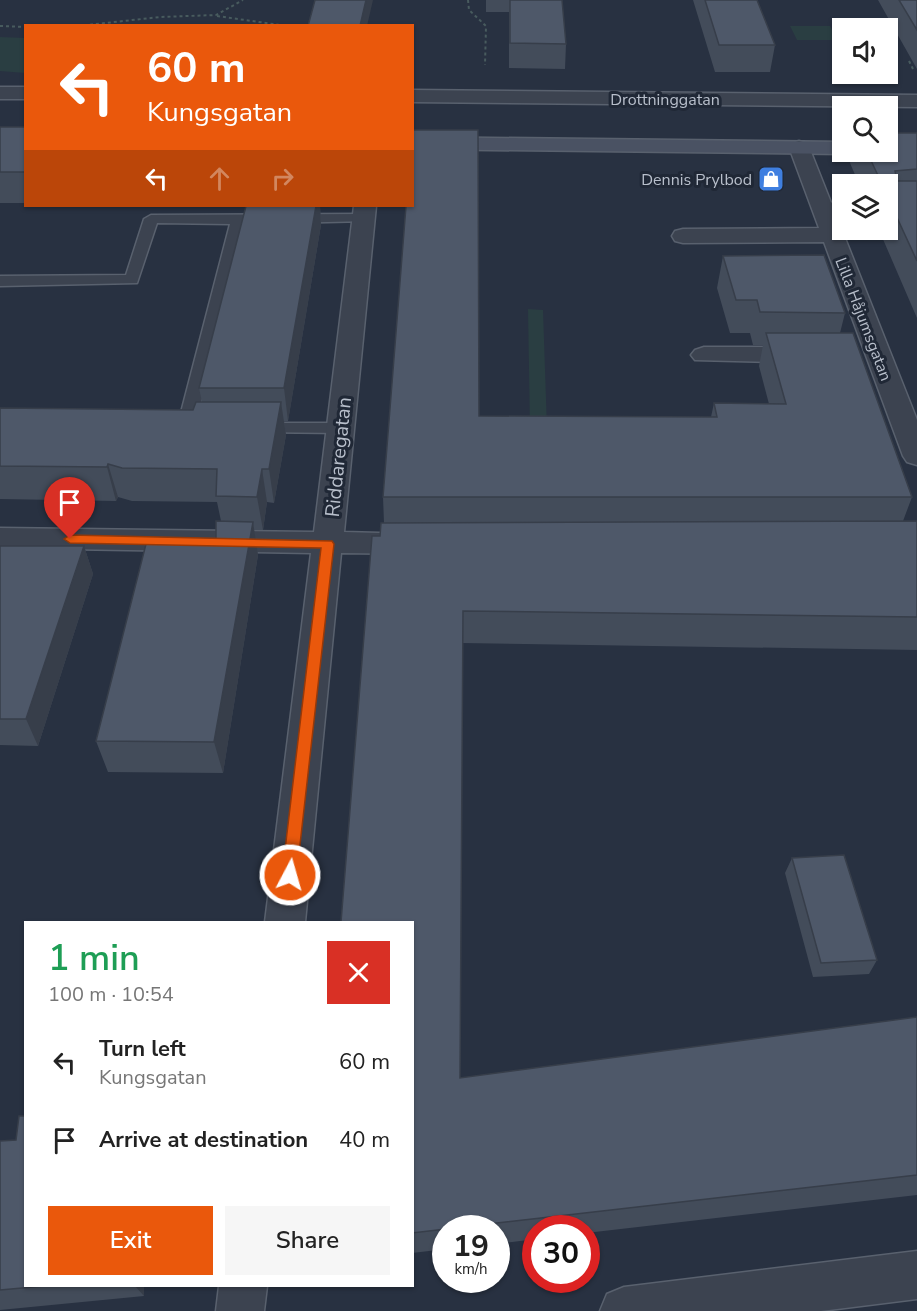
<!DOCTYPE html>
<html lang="en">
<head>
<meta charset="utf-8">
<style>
  body { margin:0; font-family:"Nunito Sans",sans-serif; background:#f6f6f6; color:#222; height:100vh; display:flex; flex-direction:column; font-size:22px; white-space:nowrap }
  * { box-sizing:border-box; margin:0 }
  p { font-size:20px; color:#767676 }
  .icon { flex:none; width:33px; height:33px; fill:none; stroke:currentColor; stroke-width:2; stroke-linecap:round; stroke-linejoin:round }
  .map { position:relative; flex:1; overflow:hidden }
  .details { position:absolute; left:24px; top:921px; width:390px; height:366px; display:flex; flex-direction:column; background:#fff; border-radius:0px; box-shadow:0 2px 4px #0004 }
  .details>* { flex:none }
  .banner { position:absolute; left:24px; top:24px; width:390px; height:183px; border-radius:0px; box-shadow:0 2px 4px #0004; background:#ea580c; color:#fff; overflow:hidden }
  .tools { position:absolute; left:832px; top:18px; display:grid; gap:12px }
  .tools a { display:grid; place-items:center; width:66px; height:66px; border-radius:0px; background:#fff; box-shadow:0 2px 4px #0004; font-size:30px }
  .speed { position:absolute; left:432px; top:1215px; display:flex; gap:12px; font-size:30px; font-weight:700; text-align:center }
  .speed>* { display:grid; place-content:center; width:78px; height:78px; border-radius:50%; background:#fff; box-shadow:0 2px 4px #0004; line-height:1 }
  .speed small { font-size:15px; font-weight:400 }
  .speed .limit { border:9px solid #d22; background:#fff; color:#111 }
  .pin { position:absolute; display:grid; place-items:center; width:51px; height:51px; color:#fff; margin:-62px -26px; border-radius:50% 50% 50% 0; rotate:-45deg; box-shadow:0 0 6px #0007 }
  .pin .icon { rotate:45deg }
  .me { position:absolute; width:66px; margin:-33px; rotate:6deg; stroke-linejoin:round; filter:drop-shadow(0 0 4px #0008) }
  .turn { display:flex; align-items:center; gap:21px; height:126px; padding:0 24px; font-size:27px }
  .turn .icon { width:78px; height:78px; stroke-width:2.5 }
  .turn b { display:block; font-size:42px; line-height:51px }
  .lanes { display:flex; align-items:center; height:57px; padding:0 24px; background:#0003; justify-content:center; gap:30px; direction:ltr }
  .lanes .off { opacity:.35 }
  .round { display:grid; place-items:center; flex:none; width:63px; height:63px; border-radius:0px; background:#f6f6f6 }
  .headline { display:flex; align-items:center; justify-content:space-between; height:102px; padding:0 24px }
  h1 { font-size:36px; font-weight:600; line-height:45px; color:#1e9e55 }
  .button { display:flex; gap:12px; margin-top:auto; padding:12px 24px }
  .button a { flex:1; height:69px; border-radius:0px; background:#ea580c; color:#fff; font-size:24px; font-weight:600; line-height:69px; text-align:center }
  .button a+a { background:#f6f6f6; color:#222 }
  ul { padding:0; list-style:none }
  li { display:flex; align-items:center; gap:18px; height:78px; padding:0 24px }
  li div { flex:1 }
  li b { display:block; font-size:22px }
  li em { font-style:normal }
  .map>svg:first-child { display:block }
  .green { fill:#2a3e42 }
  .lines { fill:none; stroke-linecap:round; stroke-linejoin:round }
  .lane-casing { stroke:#59616e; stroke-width:3 }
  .street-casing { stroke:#59616e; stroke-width:3 }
  .secondary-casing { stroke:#59616e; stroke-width:3 }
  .path { stroke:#485b5e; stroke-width:2; stroke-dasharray:3 3; stroke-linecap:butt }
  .lane { fill:#3c4350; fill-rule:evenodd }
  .street { fill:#3c4350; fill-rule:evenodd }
  .secondary { fill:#4a5263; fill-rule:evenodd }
  .wall { fill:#434c5a }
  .shaded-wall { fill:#373e4a }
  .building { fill:#4e5869; stroke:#373e4a; stroke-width:1.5 }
  .route { fill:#ea580c; stroke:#983908; stroke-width:1.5 }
  .labels { text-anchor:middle; stroke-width:6; stroke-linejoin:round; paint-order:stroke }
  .far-street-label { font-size:16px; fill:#b8bfcb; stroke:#202836 }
  .far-poi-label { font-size:16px; fill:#b8bfcb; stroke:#202836; text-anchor:end }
  .street-label { font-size:20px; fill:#b8bfcb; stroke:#202836 }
</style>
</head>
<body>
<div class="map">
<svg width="917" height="1311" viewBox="0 0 917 1311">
  <rect width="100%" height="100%" fill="#283141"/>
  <!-- green -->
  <path class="green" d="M 790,26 L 830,26 L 837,40 L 797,40 Z
    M 0,37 L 25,38 L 25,73 L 0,71 Z
    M 528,309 L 543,310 L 547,429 L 530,429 Z"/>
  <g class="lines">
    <!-- lane casing -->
    <g class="lane-casing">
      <path id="lane" d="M 843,202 L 843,210 L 822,211 L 815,207 L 822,203 Z
        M 364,214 L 369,215 L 369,221 L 244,224 L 196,423 L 203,424 L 206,428 L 197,433 L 180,432 L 177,428 L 230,224 L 157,223 L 137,283 L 0,286 L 0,276 L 126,275 L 144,219 L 151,215 Z
        M 258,423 L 341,423 L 350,428 L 341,433 L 252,432 L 249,428 Z"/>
    </g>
    <!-- street casing -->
    <g class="street-casing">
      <path id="street" d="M 0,87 L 26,87 L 26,99 L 0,99 Z
        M 412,90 L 917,95 L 917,107 L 412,102 Z
        M 799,141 L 806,143 L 809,147 L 917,420 L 917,465 L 907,462 L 903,456 L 824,242 L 683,243 L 675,241 L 672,236 L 675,231 L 683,229 L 819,228 L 789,147 L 792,143 Z
        M 354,206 L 376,206 L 344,532 L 415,534 L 426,537 L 430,544 L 426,551 L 415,554 L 341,553 L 305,922 L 265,922 L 311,553 L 0,548 L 0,528 L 314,532 Z
        M 704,347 L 807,347 L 816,350 L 820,355 L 816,360 L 807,363 L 695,360 L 691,355 L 695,350 Z
        M 917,1251 L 917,1299 L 821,1311 L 600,1311 L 607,1294 L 624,1287 Z
        M 219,1286 L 267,1286 L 264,1311 L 216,1311 Z"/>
    </g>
    <!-- secondary casing -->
    <g class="secondary-casing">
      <path id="secondary" d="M 412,137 L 843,142 L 843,152 L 851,152 L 843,154 L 412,149 Z"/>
    </g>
    <!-- path -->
    <path class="path" d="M 468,0 L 469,10 L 486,26 L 485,65
      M 217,16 L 287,26
      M 0,26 L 26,27
      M 78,26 L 160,17 L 216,15 L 243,0
      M 909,61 L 913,69"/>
    <!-- lane -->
    <use href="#lane" class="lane"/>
    <!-- street -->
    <use href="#street" class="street"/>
    <!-- secondary -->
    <use href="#secondary" class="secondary"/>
  </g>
  <!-- wall -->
  <path class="wall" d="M 486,0 L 562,0 L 566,44 L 565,69 L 509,68 L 509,12 L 486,12 Z
    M 693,0 L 757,0 L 775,45 L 770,72 L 715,72 Z
    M 878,0 L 917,0 L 917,69 Z
    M 0,127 L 26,127 L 26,203 L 0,203 Z
    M 917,133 L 917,318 L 879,230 L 888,230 L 888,184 L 859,184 L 850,163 L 853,152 L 888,152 Z
    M 246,206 L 320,206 L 321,225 L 288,421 L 284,421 L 286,435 L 274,503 L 267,502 L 263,530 L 254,530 L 258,555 L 223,773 L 108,772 L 96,741 L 216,541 L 221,521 L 217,502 L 132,501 L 118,497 L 116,501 L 0,499 L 0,408 L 193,410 L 202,402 L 199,388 Z
    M 723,256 L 845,313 L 840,333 L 912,497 L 903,521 L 917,521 L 917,650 L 462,643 L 460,1078 L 917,1017 L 917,1195 L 586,1233 L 586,1228 L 536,1228 L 536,1239 L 496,1244 L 496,1228 L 446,1228 L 446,1249 L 412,1253 L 412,922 L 380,536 L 384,523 L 383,497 L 479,416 L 711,417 L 714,403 L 769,404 L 759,366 L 763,345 L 753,345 L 750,333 L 730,333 L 717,288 Z
    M 0,546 L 84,546 L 93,574 L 38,746 L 0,745 Z
    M 792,858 L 877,960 L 869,974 L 813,977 L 785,873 Z
    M 0,1141 L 26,1286 L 144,1286 L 144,1296 L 0,1310 Z"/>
  <!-- shaded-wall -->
  <path class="shaded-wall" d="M 366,0 L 373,0 L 367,26 L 360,26 Z
    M 316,206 L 320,206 L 321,225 L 288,421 L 284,388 Z
    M 281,402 L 286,435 L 274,503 L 269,469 Z
    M 108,464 L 118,497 L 116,501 L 107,467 Z
    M 262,469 L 267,502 L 263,530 L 257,497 Z
    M 253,522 L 258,555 L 223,773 L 214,742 Z
    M 84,546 L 93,574 L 38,746 L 26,719 Z
    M 135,1286 L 144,1286 L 144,1296 Z"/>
  <!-- building -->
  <path class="building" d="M 315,0 L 366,0 L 360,26 L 308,26 Z
    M 510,0 L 562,0 L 566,44 L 510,43 Z
    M 705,0 L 757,0 L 775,45 L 719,45 Z
    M 899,0 L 917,0 L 917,30 Z
    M 0,127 L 26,127 L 26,172 L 0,172 Z
    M 412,130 L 478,130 L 479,416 L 717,417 L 714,403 L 786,404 L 766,333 L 853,333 L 912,497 L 383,497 L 406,206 L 412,206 Z
    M 888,133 L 917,133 L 917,169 L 895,171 L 897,181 L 917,181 L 917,261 L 888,198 L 888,184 L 882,184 L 867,152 L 888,152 Z
    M 246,206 L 316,206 L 284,388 L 199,388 Z
    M 824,255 L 845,313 L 760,312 L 757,300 L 736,300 L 723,256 Z
    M 196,402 L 281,402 L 269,469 L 262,469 L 257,497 L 216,496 L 217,469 L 122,468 L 108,464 L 107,467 L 0,466 L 0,408 L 193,410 Z
    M 216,521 L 253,522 L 214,742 L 96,741 L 147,540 L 216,541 Z
    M 917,521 L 917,617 L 463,611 L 460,1078 L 917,1017 L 917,1175 L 453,1228 L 446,1228 L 446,1229 L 412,1233 L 412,922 L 341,922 L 372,536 L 380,536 L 381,523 Z
    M 0,546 L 84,546 L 26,719 L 0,719 Z
    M 844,855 L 877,960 L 821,963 L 792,858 Z
    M 19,1116 L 26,1116 L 26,1286 L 44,1286 L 0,1290 L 0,1141 L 16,1140 Z"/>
  <!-- route -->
  <path class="route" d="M 70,535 L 332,541 L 334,544 L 296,880 L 284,880 L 282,875 L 321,548 L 70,543 L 64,539 Z"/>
  <!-- icons -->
  <defs>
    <g id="shop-square" transform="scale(1.35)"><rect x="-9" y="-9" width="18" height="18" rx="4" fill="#3f7fe0" stroke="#202836"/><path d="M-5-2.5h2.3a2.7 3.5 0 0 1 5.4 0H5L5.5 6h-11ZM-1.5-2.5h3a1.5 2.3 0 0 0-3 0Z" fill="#fff"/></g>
  </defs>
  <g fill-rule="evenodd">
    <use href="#shop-square" x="771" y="179"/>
  </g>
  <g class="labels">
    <!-- far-street labels -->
    <g class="far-street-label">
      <text x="665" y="105">Drottninggatan</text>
      <text transform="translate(864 319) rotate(69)" y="6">Lilla Håjumsgatan</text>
    </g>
    <!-- far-poi labels -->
    <g class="far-poi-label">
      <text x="752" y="185">Dennis Prylbod</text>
    </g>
    <!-- street labels -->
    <g class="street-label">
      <text transform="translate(338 457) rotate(-84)" y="7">Riddaregatan</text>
    </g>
  </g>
</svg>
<div class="tools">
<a><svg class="icon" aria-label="sound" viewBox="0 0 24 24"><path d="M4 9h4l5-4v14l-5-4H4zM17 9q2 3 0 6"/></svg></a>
<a><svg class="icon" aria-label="search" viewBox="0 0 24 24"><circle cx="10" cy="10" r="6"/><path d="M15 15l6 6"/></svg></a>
<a><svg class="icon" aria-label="layers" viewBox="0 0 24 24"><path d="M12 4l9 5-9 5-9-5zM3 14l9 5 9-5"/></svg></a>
</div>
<div class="speed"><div>19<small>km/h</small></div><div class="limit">30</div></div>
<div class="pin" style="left:70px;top:539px;background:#d93025"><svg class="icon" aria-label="arrive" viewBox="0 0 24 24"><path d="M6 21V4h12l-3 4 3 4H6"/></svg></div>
<svg class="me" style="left:290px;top:875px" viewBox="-20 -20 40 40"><circle r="17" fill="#ea580c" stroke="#fff" stroke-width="3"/><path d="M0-11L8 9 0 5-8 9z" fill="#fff"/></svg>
<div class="banner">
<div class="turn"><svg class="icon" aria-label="left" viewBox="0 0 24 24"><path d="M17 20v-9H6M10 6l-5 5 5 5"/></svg><div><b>60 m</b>Kungsgatan</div></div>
<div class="lanes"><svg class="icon" aria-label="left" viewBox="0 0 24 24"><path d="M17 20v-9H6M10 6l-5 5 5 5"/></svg><svg class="icon off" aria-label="ahead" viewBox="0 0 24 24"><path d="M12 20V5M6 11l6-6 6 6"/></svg><svg class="icon off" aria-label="right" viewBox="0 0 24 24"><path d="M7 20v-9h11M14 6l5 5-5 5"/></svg></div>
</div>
<section class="details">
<div class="headline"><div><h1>1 min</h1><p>100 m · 10:54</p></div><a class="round" style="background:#d93025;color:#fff"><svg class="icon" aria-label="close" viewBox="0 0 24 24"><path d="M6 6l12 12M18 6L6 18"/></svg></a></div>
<ul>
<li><svg class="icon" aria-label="left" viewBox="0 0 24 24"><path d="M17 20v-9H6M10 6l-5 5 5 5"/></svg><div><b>Turn left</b><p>Kungsgatan</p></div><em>60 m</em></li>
<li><svg class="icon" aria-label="arrive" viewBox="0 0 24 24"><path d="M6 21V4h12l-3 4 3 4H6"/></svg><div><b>Arrive at destination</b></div><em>40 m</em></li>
</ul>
<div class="button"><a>Exit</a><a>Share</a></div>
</section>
</div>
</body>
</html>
